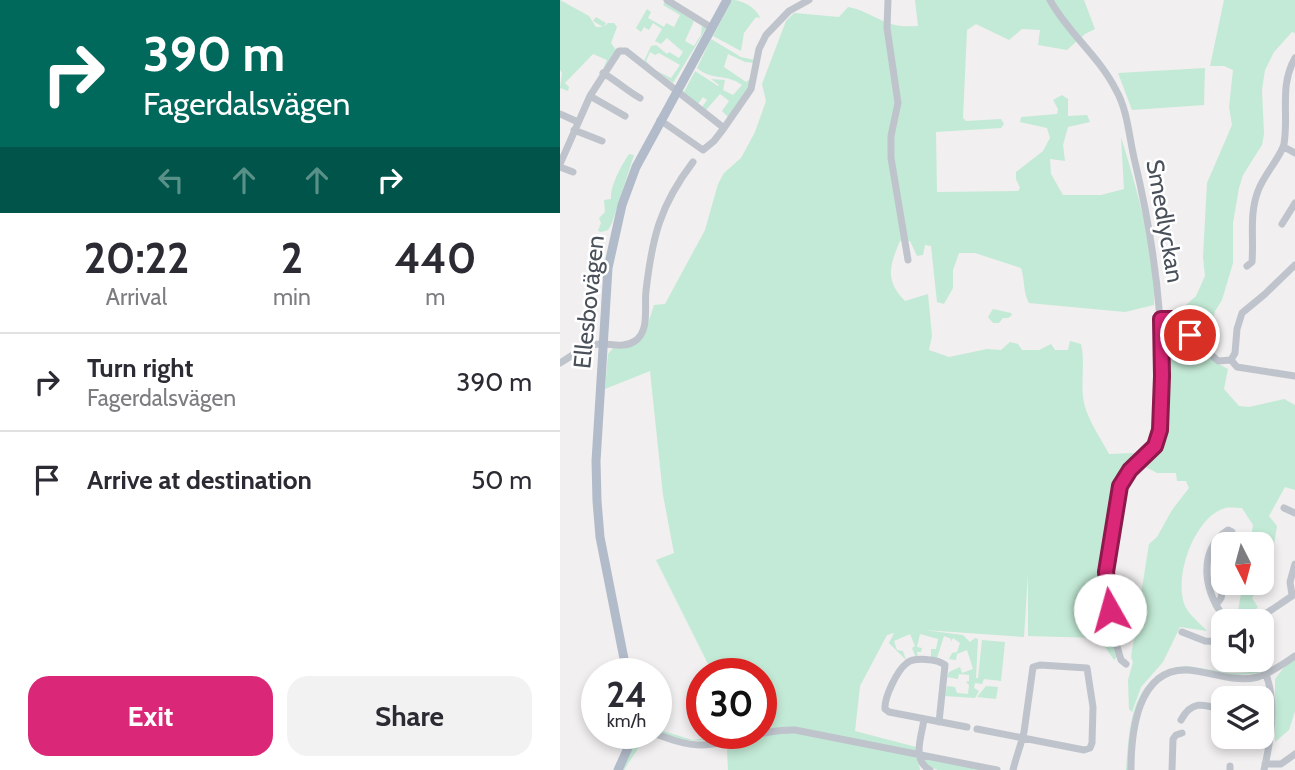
<!DOCTYPE html>
<html lang="en">
<head>
<meta charset="utf-8">
<style>
  body { margin:0; font-family:Cabin,sans-serif; background:#f2f2f3; color:#2b2b33; height:100vh; display:flex; flex-direction:column; font-size:26px; white-space:nowrap }
  * { box-sizing:border-box; margin:0 }
  p { font-size:23px; color:#7c7c81 }
  .icon { flex:none; width:38px; height:38px; fill:none; stroke:currentColor; stroke-width:2; stroke-linecap:round; stroke-linejoin:round }
  .map { position:relative; flex:1; overflow:hidden }
  .drawer { display:flex; flex-direction:column; background:#fff; width:560px }
  .drawer>* { flex:none }
  .banner { background:#00695c; color:#fff; overflow:hidden }
  .needle { width:46px; rotate:174deg }
  .tools { position:absolute; left:651px; top:532px; display:grid; gap:14px }
  .tools a { display:grid; place-items:center; width:63px; height:63px; border-radius:14px; background:#fff; box-shadow:0 4px 10px #0003; font-size:35px }
  .speed { position:absolute; left:21px; top:658px; display:flex; gap:14px; font-size:35px; font-weight:700; text-align:center }
  .speed>* { display:grid; place-content:center; width:91px; height:91px; border-radius:50%; background:#fff; box-shadow:0 4px 10px #0003; line-height:1 }
  .speed small { font-size:18px; font-weight:400 }
  .speed .limit { border:10px solid #d22; background:#fff; color:#111 }
  .pin { position:absolute; display:grid; place-items:center; width:60px; height:60px; color:#fff; margin:-30px; border:4px solid #fff; border-radius:50%; box-shadow:0 2px 7px #0007 }
  .me { position:absolute; width:77px; margin:-38px; rotate:353deg; stroke-linejoin:round; filter:drop-shadow(0 0 5px #0008) }
  .turn { display:flex; align-items:center; gap:24px; height:147px; padding:0 28px; font-size:32px }
  .turn .icon { width:91px; height:91px; stroke-width:2.5 }
  .turn b { display:block; font-size:49px; line-height:60px }
  .lanes { display:flex; align-items:center; height:66px; padding:0 28px; background:#0003; justify-content:center; gap:35px; direction:ltr }
  .lanes .off { opacity:.35 }
  .eta { display:flex; justify-content:space-evenly; align-items:center; height:119px; text-align:center }
  .eta b { font-size:42px; font-weight:700; line-height:49px }
  .primary-button { display:flex; gap:14px; margin-top:auto; padding:14px 28px }
  .primary-button a { flex:1; height:80px; border-radius:21px; background:#db2777; color:#fff; font-size:28px; font-weight:700; line-height:80px; text-align:center }
  .primary-button a+a { background:#f2f2f3; color:#2b2b33 }
  ul { padding:0; list-style:none }
  li { display:flex; align-items:center; gap:21px; height:98px; padding:0 28px; border-top:2px solid #e1e1e2 }
  li div { flex:1 }
  li b { display:block; font-size:26px }
  li em { font-style:normal }
  main { display:flex; flex:1; min-height:0 }
  .map>svg:first-child { display:block }
  .green { fill:#c3ead6 }
  .lines { fill:none; stroke-linecap:round; stroke-linejoin:round }
  .minor { stroke:#bfc4cc; stroke-width:7 }
  .major { stroke:#b2bbca; stroke-width:9 }
  .route-casing { stroke:#8e194d; stroke-width:18 }
  .route { stroke:#db2777; stroke-width:12 }
  .labels { text-anchor:middle; stroke-width:5; stroke-linejoin:round; paint-order:stroke }
  .street-label { font-size:24px; fill:#49505a; stroke:#fff }
</style>
</head>
<body>
<main>
<section class="drawer">
<div class="banner">
<div class="turn"><svg class="icon" aria-label="right" viewBox="0 0 24 24"><path d="M7 20v-9h11M14 6l5 5-5 5"/></svg><div><b>390 m</b>Fagerdalsvägen</div></div>
<div class="lanes"><svg class="icon off" aria-label="left" viewBox="0 0 24 24"><path d="M17 20v-9H6M10 6l-5 5 5 5"/></svg><svg class="icon off" aria-label="ahead" viewBox="0 0 24 24"><path d="M12 20V5M6 11l6-6 6 6"/></svg><svg class="icon off" aria-label="ahead" viewBox="0 0 24 24"><path d="M12 20V5M6 11l6-6 6 6"/></svg><svg class="icon" aria-label="right" viewBox="0 0 24 24"><path d="M7 20v-9h11M14 6l5 5-5 5"/></svg></div>
</div>
<div class="eta">
<div><b>20:22</b><p>Arrival</p></div>
<div><b>2</b><p>min</p></div>
<div><b>440</b><p>m</p></div>
</div>
<ul>
<li><svg class="icon" aria-label="right" viewBox="0 0 24 24"><path d="M7 20v-9h11M14 6l5 5-5 5"/></svg><div><b>Turn right</b><p>Fagerdalsvägen</p></div><em>390 m</em></li>
<li><svg class="icon" aria-label="arrive" viewBox="0 0 24 24"><path d="M6 21V4h12l-3 4 3 4H6"/></svg><div><b>Arrive at destination</b></div><em>50 m</em></li>
</ul>
<div class="primary-button"><a>Exit</a><a>Share</a></div>
</section>
<div class="map">
<svg width="735" height="770" viewBox="0 0 735 770">
  <rect width="100%" height="100%" fill="#f1efef"/>
  <!-- green -->
  <path class="green" d="M 0,0 L 29,16 L 36,27 L 43,27 L 33,21 L 36,17 L 46,23 L 44,27 L 48,23 L 54,23 L 57,27 L 51,43 L 56,50 L 43,69 L 47,60 L 33,54 L 5,83 L 9,87 L 8,91 L 0,88 L 2,73 L 0,70 Z
    M 172,0 C 182,0 197,8 200,18 L 196,17 L 184,33 L 181,51 L 153,36 Z
    M 355,0 L 524,0 L 535,29 L 525,34 L 507,50 L 478,45 L 480,30 L 462,29 L 449,40 L 416,24 L 407,30 L 403,118 L 406,121 L 441,119 L 444,124 L 441,128 L 376,132 L 377,192 L 458,191 L 460,188 L 456,179 L 456,172 L 483,151 L 490,138 L 487,128 L 460,122 L 461,117 L 497,114 L 498,109 L 493,100 L 502,95 L 508,99 L 508,116 L 527,115 L 530,122 L 508,127 L 503,145 L 505,161 L 490,159 L 491,174 L 503,195 L 541,195 L 564,189 L 561,137 C 577,190 595,249 594,305 L 565,312 L 469,303 C 463,293 465,280 461,268 L 415,253 L 399,253 L 393,270 L 393,288 L 384,304 L 377,302 L 371,246 L 365,245 L 363,255 L 357,256 L 350,241 L 340,241 C 330,265 324,280 345,301 L 368,294 L 372,336 L 369,350 L 389,357 L 427,349 L 441,350 L 450,342 L 458,344 L 462,350 L 479,350 L 491,344 L 495,350 L 508,350 L 510,341 L 521,344 C 526,364 519,387 525,407 C 530,423 541,439 549,454 L 574,453 L 579,456 L 559,474 L 543,552 L 542,578 L 536,582 L 536,592 L 543,601 L 557,657 L 554,660 L 539,638 L 468,636 L 468,574 L 464,637 L 364,630 L 403,635 L 410,642 L 415,638 L 418,639 L 416,678 L 418,678 L 422,640 L 445,642 L 441,681 L 424,679 L 422,684 L 415,683 L 414,688 L 419,691 L 415,698 L 385,696 L 387,686 L 395,687 L 397,693 L 408,694 L 409,685 L 406,682 L 409,681 L 409,675 L 399,674 L 398,679 L 387,677 L 389,672 L 400,667 L 402,673 L 413,669 L 407,650 L 397,654 L 396,660 L 389,659 L 392,653 L 397,652 L 400,643 L 393,638 L 391,642 L 391,639 L 384,636 L 377,658 L 371,658 L 371,649 L 376,649 L 378,639 L 360,634 L 357,647 L 362,648 L 361,652 L 357,652 L 358,657 L 356,658 L 352,648 L 355,646 L 350,634 L 334,641 L 337,650 L 343,651 L 346,660 L 329,643 L 334,633 L 327,635 L 300,686 L 295,731 L 356,747 L 360,770 L 168,770 L 167,750 L 173,737 C 147,741 118,745 96,729 L 133,740 L 175,733 L 201,733 L 201,674 L 153,674 L 96,560 L 114,553 L 103,495 L 90,371 L 45,389 L 48,354 L 53,348 C 80,347 87,328 94,305 L 105,304 L 145,230 L 158,184 L 164,173 L 181,158 L 195,132 L 206,101 L 202,84 L 226,21 L 234,13 L 279,17 L 288,7 C 306,10 318,21 335,25 C 343,27 351,26 358,26 Z
    M 664,0 L 735,0 L 735,33 L 732,32 L 714,52 L 705,70 L 702,90 L 704,134 L 702,145 L 683,175 L 679,188 L 673,223 L 673,263 L 662,300 L 655,311 L 651,329 L 653,361 L 668,369 L 664,389 L 679,406 L 689,407 L 724,399 L 735,405 L 735,490 L 725,487 L 709,516 L 717,526 L 709,574 L 692,598 L 698,607 L 687,621 L 681,621 L 677,616 L 683,583 L 702,583 L 702,544 L 690,544 L 693,525 L 682,508 C 677,508 670,507 665,508 C 634,517 613,578 625,606 C 629,615 641,624 647,631 L 620,627 L 603,662 L 581,687 L 572,712 L 569,709 L 568,680 L 573,662 L 571,657 L 589,544 L 597,537 L 612,510 L 629,488 L 626,481 L 617,481 L 616,473 L 597,473 L 582,465 C 595,451 601,451 605,430 L 607,322 L 636,296 L 645,276 L 643,257 L 647,183 L 672,125 L 669,107 L 673,70 L 664,66 L 650,66 Z
    M 105,2 L 134,21 L 125,41 L 134,46 L 141,35 L 142,26 L 147,27 L 113,83 L 97,71 L 111,78 L 120,65 L 99,53 L 95,55 L 90,52 L 86,61 L 94,69 L 84,61 L 91,46 L 96,45 L 107,54 L 109,52 L 119,58 L 123,52 L 107,38 L 101,44 L 95,41 L 102,29 L 93,23 L 89,30 L 84,27 L 81,32 L 76,28 L 87,9 L 91,12 L 88,18 L 104,27 L 106,23 L 114,27 L 120,15 L 103,5 Z
    M 151,39 L 181,57 L 195,60 L 195,63 L 185,62 L 168,54 L 164,67 L 186,82 L 190,79 L 193,81 L 168,117 L 162,111 L 169,101 L 160,94 L 146,110 L 142,107 L 147,100 L 143,97 L 138,104 L 123,94 L 135,71 L 158,86 L 159,85 L 151,79 L 165,80 L 163,90 L 173,95 L 182,85 C 165,73 152,81 137,68 Z
    M 645,68 L 644,105 L 572,110 L 558,73 Z
    M 69,154 L 74,155 L 52,223 L 48,230 L 41,232 L 38,231 L 41,223 L 39,218 L 45,212 L 44,200 L 51,199 C 50,186 61,166 69,154 Z
    M 433,309 L 451,313 L 452,315 L 448,318 L 443,318 L 439,323 L 433,323 L 428,317 Z
    M 735,660 L 735,711 L 729,730 L 715,742 L 715,679 L 725,666 Z
    M 624,666 C 649,667 679,681 702,667 L 699,673 L 676,675 L 625,667 L 585,690 L 569,770 L 566,770 C 570,725 570,675 624,666 Z
    M 426,686 L 438,687 L 436,699 L 417,697 Z
    M 83,735 L 79,747 L 64,770 L 61,770 L 73,739 Z
    M 368,759 L 425,770 L 378,770 L 365,765 L 365,760 Z"/>
  <g class="lines">
    <!-- minor -->
    <path class="minor" d="M 107,0 L 152,28
      M 328,0 L 327,28 L 338,103 L 331,136 L 331,158 L 348,260
      M 490,0 C 508,33 539,56 556,90 C 568,111 569,138 575,162 C 591,229 601,297 602,367 C 603,390 604,417 597,441 C 592,457 571,466 562,480 L 549,553 L 546,580 L 556,643 L 561,660 L 566,664
      M 43,73 C 57,81 67,91 80,98
      M 30,96 L 65,116
      M 0,114 L 18,122
      M 100,120 L 143,150 L 154,141 L 164,128
      M 14,130 L 42,141
      M 724,147 L 735,153
      M 0,164 L 30,96 L 59,51 L 66,51 L 164,128 L 191,89 L 199,49 L 206,35 L 229,11 L 249,0
      M 0,167 L 13,172
      M 722,224 L 735,203
      M 687,266 L 692,262 C 694,238 689,214 698,191 C 703,176 722,155 724,144 C 729,114 719,86 735,58
      M 601,319 L 613,319 L 658,361 L 671,360 L 675,353 L 677,329 L 682,313 L 705,294 L 735,265
      M 671,360 L 677,367 L 735,376
      M 0,363 C 10,357 22,348 33,345 C 46,341 62,350 75,341 C 90,331 84,307 86,291 C 92,238 100,205 133,162
      M 724,508 L 735,513
      M 732,595 L 730,582 L 735,564
      M 656,605 L 661,598 L 664,583
      M 668,621 C 645,598 635,551 668,530 L 672,532 L 670,544
      M 695,621 L 735,594
      M 622,632 L 645,641 L 663,642
      M 699,660 C 719,692 712,735 704,770
      M 364,719 C 362,736 351,760 370,770
      M 621,720 C 632,700 643,704 663,710
      M 379,722 L 385,665 C 378,659 354,657 347,663 C 337,670 324,698 325,709 L 329,712 L 407,727
      M 417,729 L 524,750 L 530,748 L 532,743 L 533,707 L 527,668 L 480,665 L 473,667 L 464,732 C 461,745 456,757 453,770
      M 93,733 C 109,739 125,745 142,745 C 173,744 203,729 235,730 L 437,770
      M 705,764 L 721,764 L 735,754
      M 571,770 C 571,734 577,667 628,670 C 651,672 675,683 698,677 C 711,673 723,664 735,656
      M 612,770 L 613,739 L 616,735 L 622,733
      M 670,770 L 670,766"/>
    <!-- major -->
    <path class="major" d="M 67,674 L 40,537 L 37,501 L 36,461 L 48,268 L 62,205 L 76,167 L 167,0
      M 58,770 L 68,748 L 71,733"/>
  </g>
  <g class="lines">
    <!-- route casing -->
    <g class="route-casing">
      <path id="route" d="M 550,610 L 546,572 L 560,486 L 570,470 L 595,446 L 600,430 L 602,376 L 601,319 L 613,319 L 630,335"/>
    </g>
    <!-- route -->
    <use href="#route" class="route"/>
  </g>
  <g class="labels">
    <!-- street labels -->
    <g class="street-label">
      <text transform="translate(605 221) rotate(80)" y="8">Smedlyckan</text>
      <text transform="translate(29 302) rotate(-84)" y="8">Ellesbovägen</text>
    </g>
  </g>
</svg>
<div class="tools">
<a><svg class="needle" viewBox="-14 -14 28 28"><path d="M0-13l5 13h-10z" fill="#e53935"/><path d="M0 13l5-13h-10z" fill="#7c7c81"/></svg></a>
<a><svg class="icon" aria-label="sound" viewBox="0 0 24 24"><path d="M4 9h4l5-4v14l-5-4H4zM17 9q2 3 0 6"/></svg></a>
<a><svg class="icon" aria-label="layers" viewBox="0 0 24 24"><path d="M12 4l9 5-9 5-9-5zM3 14l9 5 9-5"/></svg></a>
</div>
<div class="speed"><div>24<small>km/h</small></div><div class="limit">30</div></div>
<div class="pin" style="left:630px;top:335px;background:#d93025"><svg class="icon" aria-label="arrive" viewBox="0 0 24 24"><path d="M6 21V4h12l-3 4 3 4H6"/></svg></div>
<svg class="me" style="left:550px;top:610px" viewBox="-20 -20 40 40"><circle r="19" fill="#fff"/><path d="M0-13L10 11 0 6-10 11z" fill="#db2777"/></svg>
</div>
</main>
</body>
</html>
